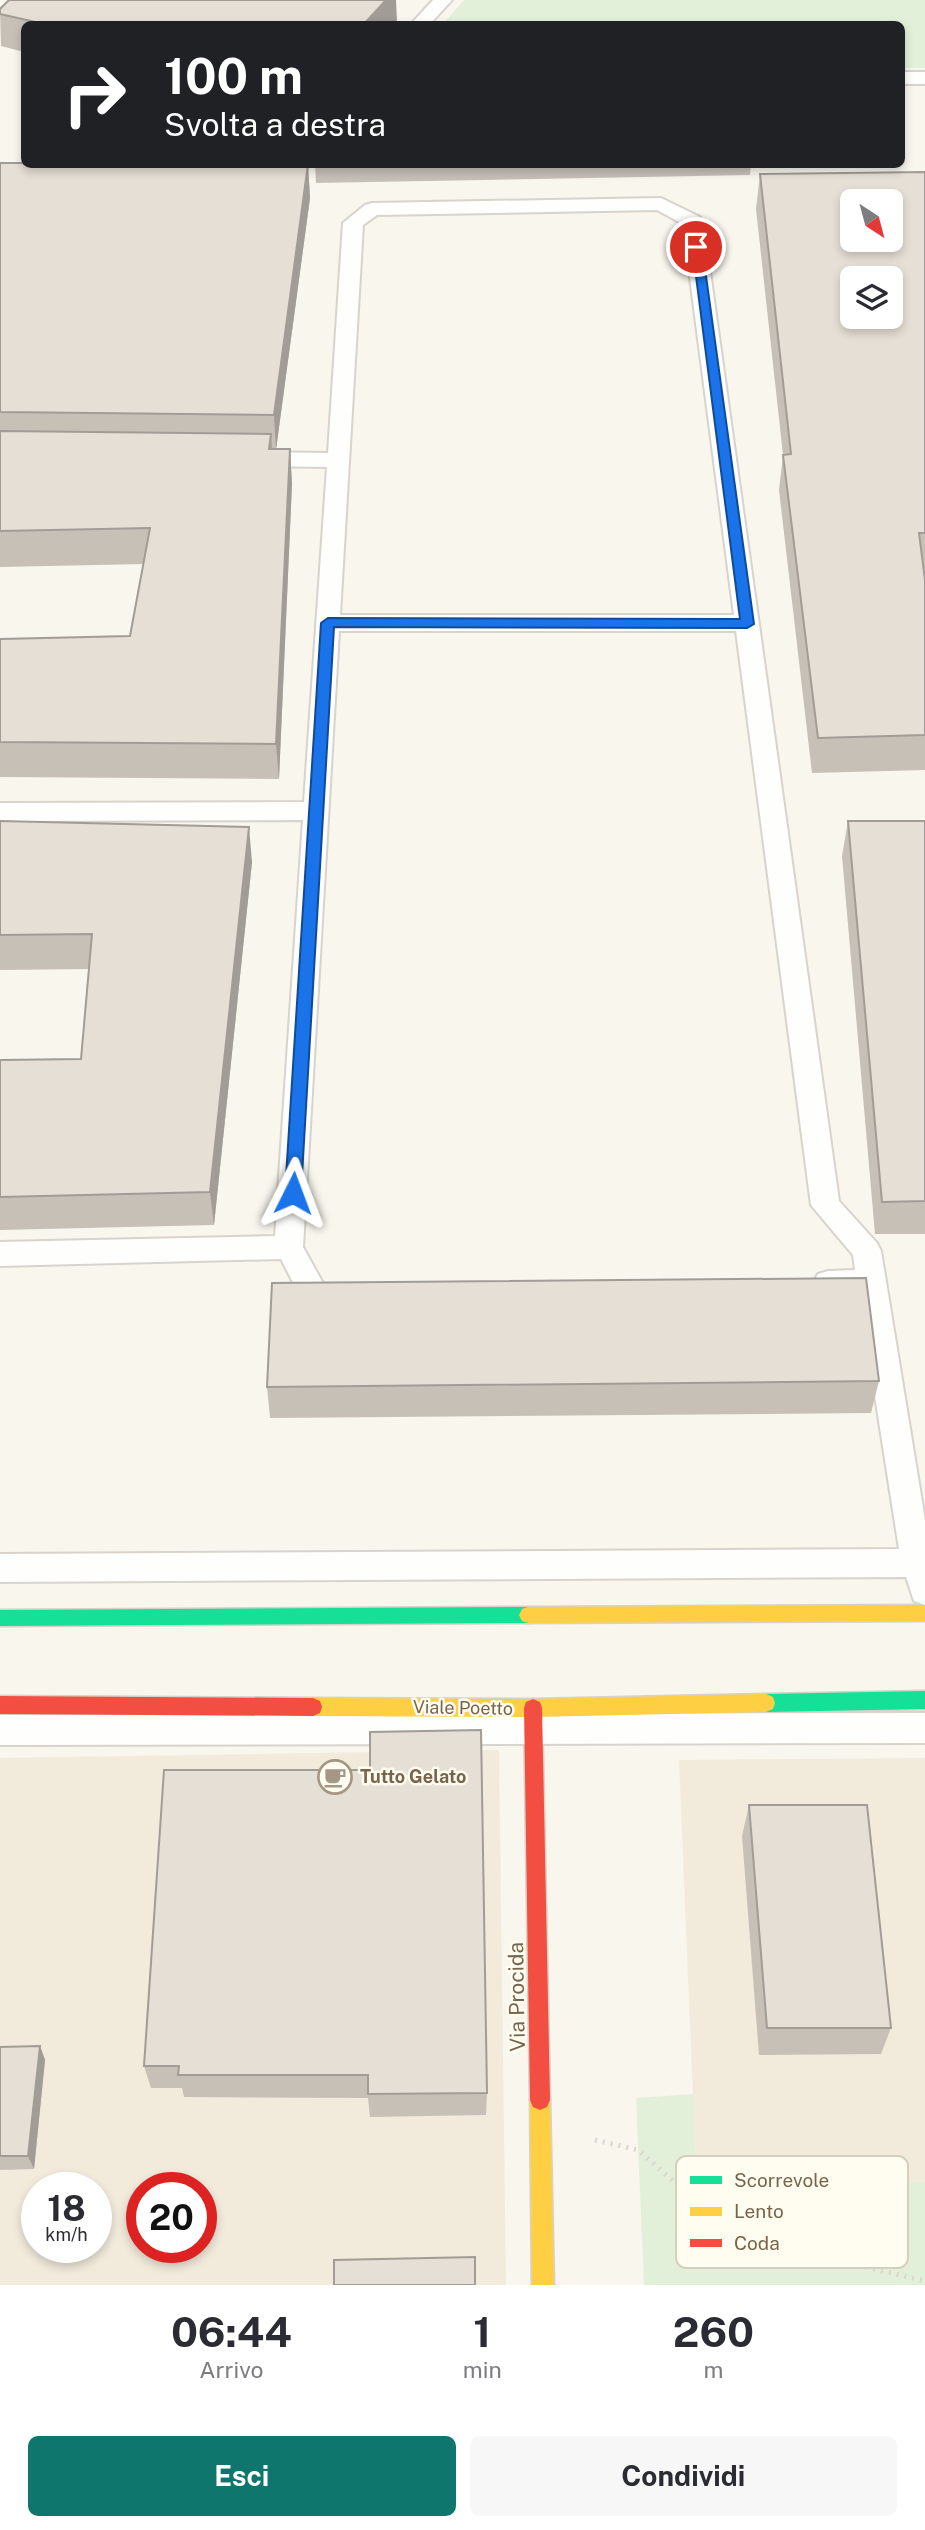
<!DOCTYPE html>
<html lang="it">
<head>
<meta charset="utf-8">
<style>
  body { margin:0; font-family:"Public Sans",sans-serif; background:#f7f7f7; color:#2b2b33; height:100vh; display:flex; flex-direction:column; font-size:26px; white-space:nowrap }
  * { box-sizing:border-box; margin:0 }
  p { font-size:23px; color:#7c7c81 }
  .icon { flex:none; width:38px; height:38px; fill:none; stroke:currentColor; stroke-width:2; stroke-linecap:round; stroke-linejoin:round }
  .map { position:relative; height:2285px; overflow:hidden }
  .drawer { display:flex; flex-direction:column; background:#fff; flex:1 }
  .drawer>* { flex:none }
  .hud { position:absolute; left:21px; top:21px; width:884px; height:147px; border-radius:10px; box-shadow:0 4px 10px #0003; background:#202124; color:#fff; overflow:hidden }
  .needle { width:46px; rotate:144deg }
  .fabs { position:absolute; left:840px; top:189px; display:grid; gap:14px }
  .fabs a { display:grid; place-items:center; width:63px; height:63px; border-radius:10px; background:#fff; box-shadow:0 4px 10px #0003; font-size:35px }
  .speed { position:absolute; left:21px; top:2172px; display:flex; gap:14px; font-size:35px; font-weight:700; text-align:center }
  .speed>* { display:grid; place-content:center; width:91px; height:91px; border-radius:50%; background:#fff; box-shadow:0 4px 10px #0003; line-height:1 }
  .speed small { font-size:18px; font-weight:400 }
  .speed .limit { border:10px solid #d22; background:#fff; color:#111 }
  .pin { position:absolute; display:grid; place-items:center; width:60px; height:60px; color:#fff; margin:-30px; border:4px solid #fff; border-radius:50%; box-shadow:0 2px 7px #0007 }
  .me { position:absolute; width:77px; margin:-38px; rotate:3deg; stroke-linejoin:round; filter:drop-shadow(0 0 5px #0008) }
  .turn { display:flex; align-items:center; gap:24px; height:147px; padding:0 28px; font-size:32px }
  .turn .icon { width:91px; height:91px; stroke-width:2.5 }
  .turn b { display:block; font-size:49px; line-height:60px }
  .eta { display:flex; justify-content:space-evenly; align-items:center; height:119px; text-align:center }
  .eta b { font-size:42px; font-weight:700; line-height:49px }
  .primary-button { display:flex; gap:14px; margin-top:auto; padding:14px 28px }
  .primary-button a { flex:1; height:80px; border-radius:10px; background:#0f766e; color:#fff; font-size:28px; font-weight:700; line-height:80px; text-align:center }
  .primary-button a+a { background:#f7f7f7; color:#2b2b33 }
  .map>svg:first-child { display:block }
  .residential { fill:#f2ebdc; fill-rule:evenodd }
  .green { fill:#e2f0d9 }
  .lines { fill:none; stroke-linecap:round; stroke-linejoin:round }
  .lane-casing { stroke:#d8d3cc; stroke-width:4 }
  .fast-casing { stroke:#d7d2c8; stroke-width:3 }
  .slow-casing { stroke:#d7d2c8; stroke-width:3 }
  .jam-casing { stroke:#d7d2c8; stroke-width:3 }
  .path { stroke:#dbd6cf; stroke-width:5; stroke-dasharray:2 6; stroke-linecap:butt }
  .lane { fill:#fefefc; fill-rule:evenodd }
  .fast { fill:#16e098; fill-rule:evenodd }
  .slow { fill:#ffcf43; fill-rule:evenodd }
  .jam { fill:#f24e42; fill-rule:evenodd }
  .wall { fill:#c6c0b7 }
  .shaded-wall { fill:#a19c95 }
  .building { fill:#e6dfd5; stroke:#a19c95; stroke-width:2; fill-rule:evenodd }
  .route { fill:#1a73e8; stroke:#114b97; stroke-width:2 }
  .labels { text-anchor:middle; stroke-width:5; stroke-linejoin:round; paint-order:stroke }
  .street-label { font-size:18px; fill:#78644c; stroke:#fffcf0 }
  .poi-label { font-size:18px; font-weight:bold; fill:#78644c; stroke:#fffcf0; text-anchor:start }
  .near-street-label { font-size:21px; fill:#78644c; stroke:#fffcf0 }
  .key { fill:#fffcf0; stroke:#d6cebf; stroke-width:2 }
  .key-label { font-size:19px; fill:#78644c }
</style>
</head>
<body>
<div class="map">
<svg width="925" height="2285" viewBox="0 0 925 2285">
  <rect width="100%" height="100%" fill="#f9f6ee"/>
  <!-- residential -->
  <path class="residential" d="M 499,1750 L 506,2285 L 0,2285 L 0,1758 ZM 37,2188 L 96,2188 L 96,2247 L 37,2247 ZM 142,2188 L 201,2188 L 201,2247 L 142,2247 Z
    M 925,1758 L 925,2182 L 696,2170 L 679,1760 Z"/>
  <!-- green -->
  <path class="green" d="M 464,0 L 925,0 L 925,68 L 901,68 L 901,24 L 443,24 Z
    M 693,2094 L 696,2170 L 925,2182 L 925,2285 L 644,2285 L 636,2098 Z"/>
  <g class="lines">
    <!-- lane casing -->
    <g class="lane-casing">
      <path id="lane" d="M 433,0 L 452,0 L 430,24 L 411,24 Z
        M 901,72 L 925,72 L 925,84 L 901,84 Z
        M 661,198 L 700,217 L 703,221 L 839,1201 L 877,1243 L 881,1251 L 925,1520 L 925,1605 L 914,1601 L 906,1577 L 0,1582 L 0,1554 L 899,1549 L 859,1294 L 828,1295 L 818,1292 L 813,1283 L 818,1274 L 828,1271 L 855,1270 L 853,1255 L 811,1205 L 736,631 L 339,631 L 303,1247 L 324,1285 L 346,1288 L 351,1297 L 346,1306 C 332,1310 319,1310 305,1306 L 281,1259 L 0,1266 L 0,1242 L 275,1236 L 303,820 L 0,821 L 0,803 L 304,802 L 327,467 L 254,466 L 246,464 L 243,459 L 246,454 L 254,452 L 328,453 L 343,223 L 365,205 L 372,203 ZM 657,210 L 683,224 L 734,615 L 340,615 L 363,225 L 377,215 Z
        M 925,1713 L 925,1743 L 0,1745 L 0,1715 Z"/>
    </g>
    <!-- fast casing -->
    <g class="fast-casing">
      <path id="fast" d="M 528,1607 L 534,1609 L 537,1615 L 534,1621 L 528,1623 L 0,1626 L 0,1610 Z
        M 925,1691 L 925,1709 L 766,1712 L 759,1709 L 757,1703 L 759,1697 L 766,1694 Z"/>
    </g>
    <!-- slow casing -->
    <g class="slow-casing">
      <path id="slow" d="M 925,1605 L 925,1621 L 528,1623 L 522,1621 L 519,1615 L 522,1609 L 528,1607 Z
        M 766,1694 L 773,1697 L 775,1703 L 773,1709 L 766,1712 L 533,1717 L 313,1716 L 306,1713 L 304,1707 L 306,1701 L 313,1698 L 533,1699 Z
        M 540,2090 L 547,2093 L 550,2100 L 554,2285 L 532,2285 L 530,2100 L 533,2093 Z"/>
    </g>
    <!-- jam casing -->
    <g class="jam-casing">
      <path id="jam" d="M 0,1696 L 313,1698 L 320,1701 L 322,1707 L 320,1713 L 313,1716 L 0,1714 Z
        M 533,1699 L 540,1702 L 542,1708 L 550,2100 L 547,2107 L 540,2110 L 533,2107 L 530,2100 L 524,1708 L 526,1702 Z"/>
    </g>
    <!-- path -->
    <path class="path" d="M 595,2140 L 638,2150 L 697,2202 L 811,2254 L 925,2281"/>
    <!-- lane -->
    <use href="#lane" class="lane"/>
    <!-- fast -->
    <use href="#fast" class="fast"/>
    <!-- slow -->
    <use href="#slow" class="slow"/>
    <!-- jam -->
    <use href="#jam" class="jam"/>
  </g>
  <!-- wall -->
  <path class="wall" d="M 0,9 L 397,22 L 394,24 L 24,24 L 24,52 L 1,46 Z
    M 0,163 L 308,164 L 310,198 L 276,449 L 290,449 L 292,484 L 279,779 L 0,777 L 0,639 L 130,636 L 144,564 L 0,567 Z
    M 315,164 L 751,164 L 750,175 L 316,183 Z
    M 925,172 L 925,569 L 924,569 L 925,580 L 925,770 L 812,773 L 779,490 L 783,455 L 756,209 L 760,174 Z
    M 0,821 L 252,862 L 214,1225 L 0,1230 L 0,1060 L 81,1059 L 89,969 L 0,970 Z
    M 848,821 L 925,821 L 925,1234 L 875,1234 L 842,856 Z
    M 879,1381 L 871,1413 L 270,1418 L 267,1387 Z
    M 164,1770 L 487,2093 L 486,2115 L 370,2117 L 368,2098 L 184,2097 L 182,2088 L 151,2088 L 144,2066 Z
    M 749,1805 L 891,2028 L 881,2054 L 759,2055 L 742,1836 Z
    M 40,2046 L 45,2060 L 34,2169 L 0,2170 L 0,2047 Z"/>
  <!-- shaded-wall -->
  <path class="shaded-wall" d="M 386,0 L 396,0 L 397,22 L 394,24 L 364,24 Z
    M 308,164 L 310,198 L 276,450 L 274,415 Z
    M 271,434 L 273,469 L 269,449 Z
    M 290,449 L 292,484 L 279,779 L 276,744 Z
    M 249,827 L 252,862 L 214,1225 L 210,1192 Z
    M 40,2046 L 45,2060 L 34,2169 L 28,2156 Z"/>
  <!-- building -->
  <path class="building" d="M 9,0 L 386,0 L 364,24 L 44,24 L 0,14 L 0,9 Z
    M 0,163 L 24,163 L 24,164 L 308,164 L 274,415 L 0,412 Z
    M 925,172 L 925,533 L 919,533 L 925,580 L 925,735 L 818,738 L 783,455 L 791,454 L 760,174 ZM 852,201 L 891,201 L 891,240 L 852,240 ZM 852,278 L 891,278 L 891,317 L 852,317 Z
    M 0,431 L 271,434 L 269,449 L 290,449 L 276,744 L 0,742 L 0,639 L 130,636 L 150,528 L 0,531 Z
    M 0,821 L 249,827 L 210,1192 L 0,1197 L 0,1060 L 81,1059 L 92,934 L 0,935 Z
    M 848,821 L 925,821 L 925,1201 L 882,1202 Z
    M 866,1278 L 879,1381 L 267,1387 L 272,1283 Z
    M 481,1730 L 487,2093 L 368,2094 L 368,2075 L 178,2075 L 179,2066 L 144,2066 L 164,1770 L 370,1770 L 370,1732 Z
    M 749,1805 L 867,1805 L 891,2028 L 767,2028 Z
    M 40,2046 L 28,2156 L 0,2156 L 0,2047 Z
    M 475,2257 L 475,2285 L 334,2285 L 334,2260 Z"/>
  <!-- route -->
  <path class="route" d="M 692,245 L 702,247 L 754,624 L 747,628 L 334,627 L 301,1193 L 298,1197 L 287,1197 L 285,1193 L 321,623 L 328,618 L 740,619 Z"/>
  <!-- icons -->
  <defs>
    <g id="cafe-ring" transform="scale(1.75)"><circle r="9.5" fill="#fffcf0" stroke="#a59785" stroke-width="1.5"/><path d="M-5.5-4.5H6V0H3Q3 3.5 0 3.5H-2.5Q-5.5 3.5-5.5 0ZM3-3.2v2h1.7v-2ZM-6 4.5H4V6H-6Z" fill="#a59785"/></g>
  </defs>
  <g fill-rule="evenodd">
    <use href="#cafe-ring" x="335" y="1777"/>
  </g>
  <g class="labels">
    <!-- street labels -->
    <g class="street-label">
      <text transform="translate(463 1708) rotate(1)" y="6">Viale Poetto</text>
    </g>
    <!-- poi labels -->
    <g class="poi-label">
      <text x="360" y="1783">Tutto Gelato</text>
    </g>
    <!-- near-street labels -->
    <g class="near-street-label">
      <text transform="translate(517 1997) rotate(-91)" y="7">Via Procida</text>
    </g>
  </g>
  <!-- legend -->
  <rect x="676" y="2156" width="232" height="112" rx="10" class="key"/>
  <rect x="690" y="2176" width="32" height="8" fill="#16e098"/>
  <rect x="690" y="2207" width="32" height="9" fill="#ffcf43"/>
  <rect x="690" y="2239" width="32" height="8" fill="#f24e42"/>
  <g class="key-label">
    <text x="734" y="2187">Scorrevole</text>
    <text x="734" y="2218">Lento</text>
    <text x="734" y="2250">Coda</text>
  </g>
</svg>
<div class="fabs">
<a><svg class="needle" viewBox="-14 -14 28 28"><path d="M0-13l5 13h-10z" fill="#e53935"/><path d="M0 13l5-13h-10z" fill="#7c7c81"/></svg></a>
<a><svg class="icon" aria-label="layers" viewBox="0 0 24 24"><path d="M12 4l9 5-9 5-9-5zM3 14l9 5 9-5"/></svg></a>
</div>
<div class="speed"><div>18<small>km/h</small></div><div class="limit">20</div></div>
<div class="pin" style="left:696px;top:247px;background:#d93025"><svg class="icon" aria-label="arrive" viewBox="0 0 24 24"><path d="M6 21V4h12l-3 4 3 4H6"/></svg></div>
<svg class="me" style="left:293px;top:1193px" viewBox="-20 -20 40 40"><path d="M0-17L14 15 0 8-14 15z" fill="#1a73e8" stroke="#fff" stroke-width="4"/></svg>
<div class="hud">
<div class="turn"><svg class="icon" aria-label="right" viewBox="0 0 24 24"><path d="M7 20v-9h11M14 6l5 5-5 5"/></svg><div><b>100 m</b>Svolta a destra</div></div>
</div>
</div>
<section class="drawer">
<div class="eta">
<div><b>06:44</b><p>Arrivo</p></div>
<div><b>1</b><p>min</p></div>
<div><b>260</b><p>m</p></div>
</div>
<div class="primary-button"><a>Esci</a><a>Condividi</a></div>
</section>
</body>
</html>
